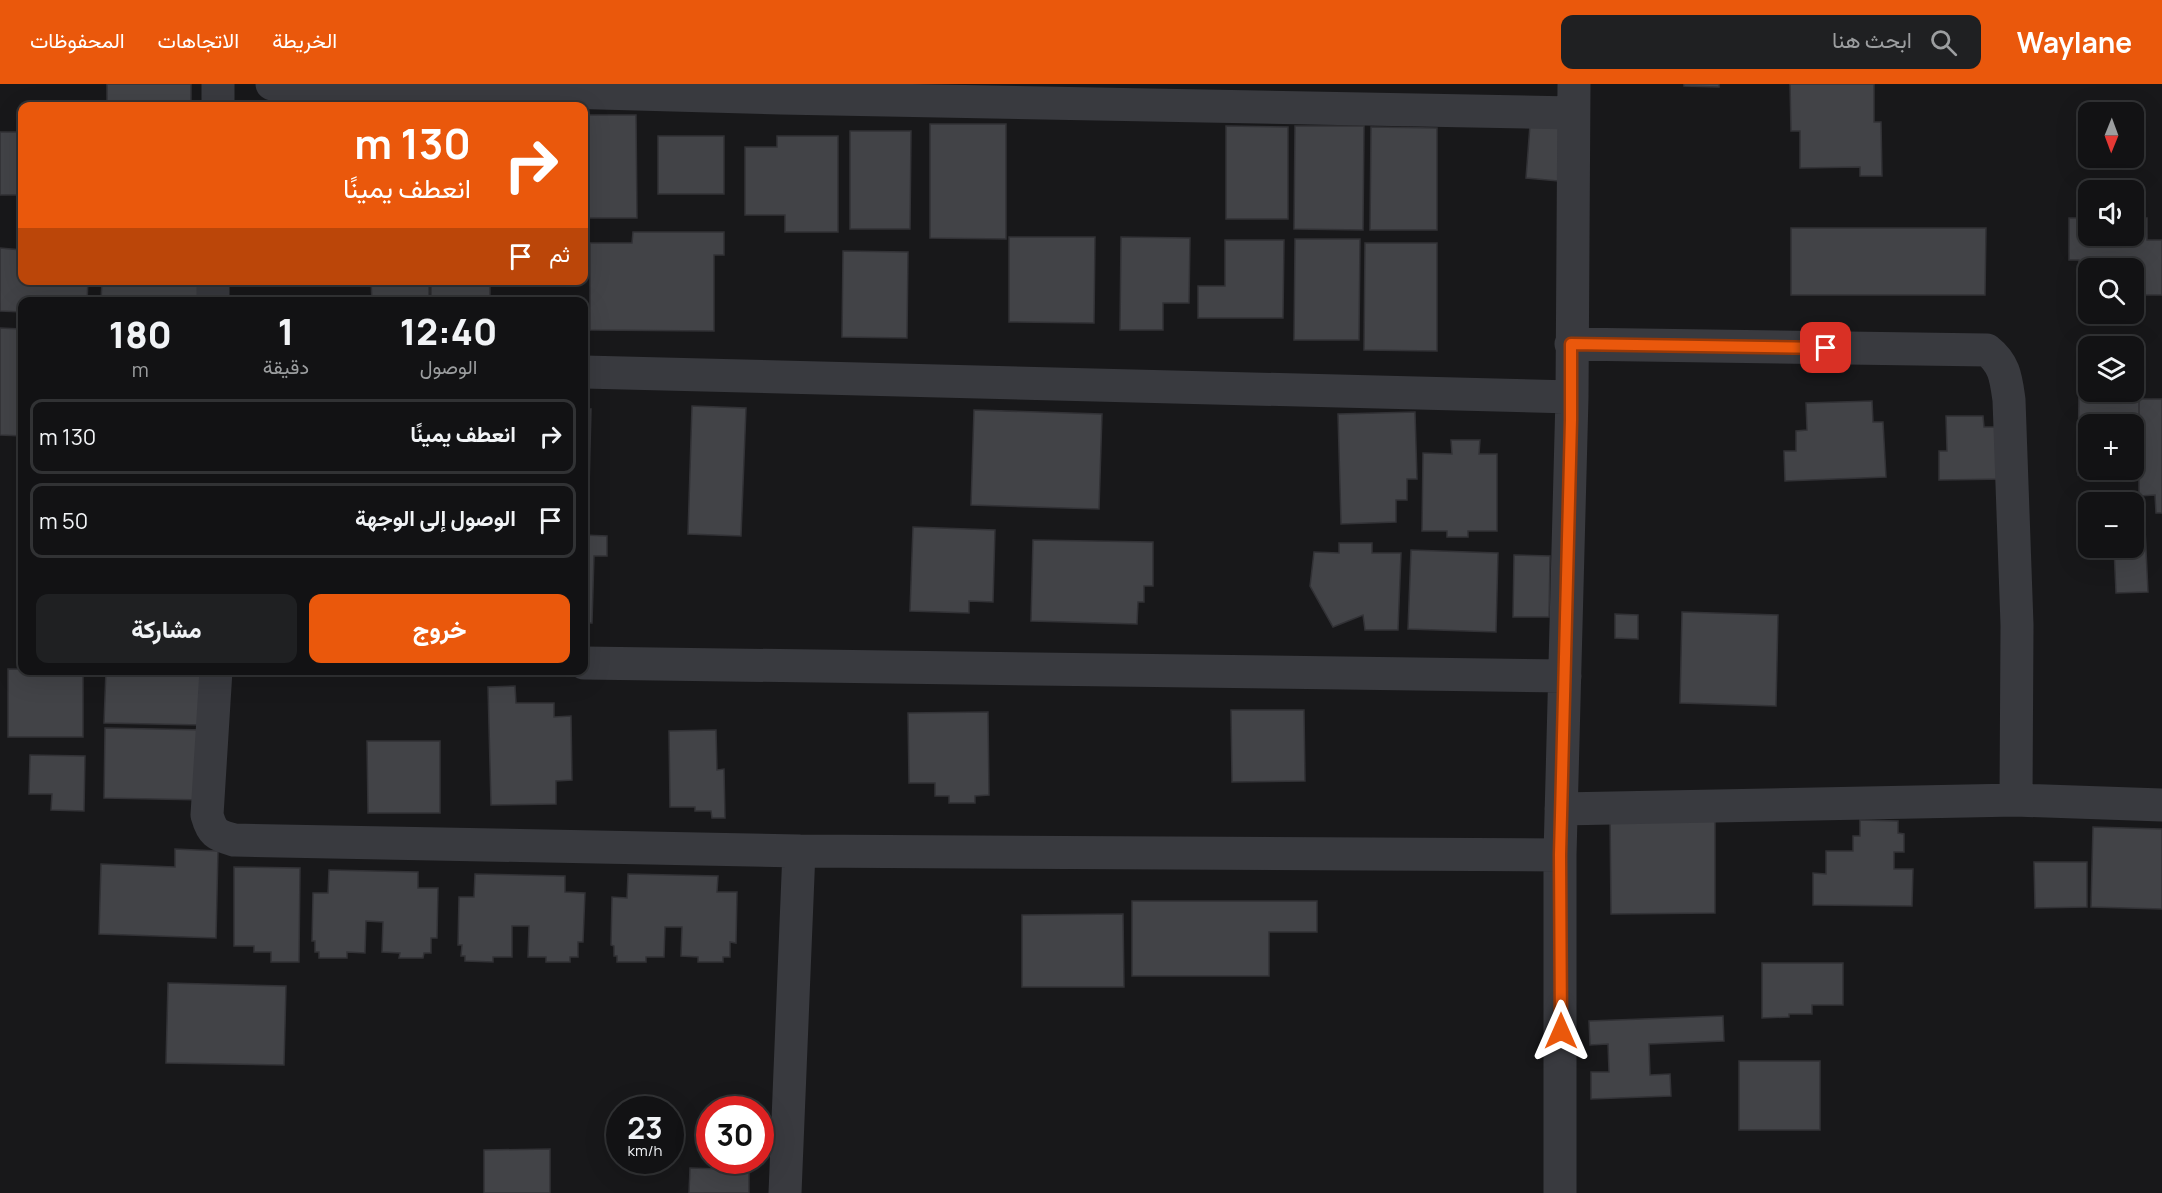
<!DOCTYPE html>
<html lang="ar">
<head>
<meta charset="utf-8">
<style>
  body { margin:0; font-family:Manrope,Vazirmatn,sans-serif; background:#1f2022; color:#f1f3f6; direction:rtl; height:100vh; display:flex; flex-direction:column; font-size:22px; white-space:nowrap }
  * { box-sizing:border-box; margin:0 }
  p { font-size:20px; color:#9c9ea0 }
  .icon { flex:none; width:33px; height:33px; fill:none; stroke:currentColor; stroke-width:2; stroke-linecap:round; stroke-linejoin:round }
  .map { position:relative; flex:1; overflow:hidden; direction:ltr }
  .drawer { position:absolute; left:18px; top:213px; width:570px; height:378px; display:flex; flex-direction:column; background:#121214; border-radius:12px; box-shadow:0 6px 24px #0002,0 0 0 2px #313234; direction:rtl }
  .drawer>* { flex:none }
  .top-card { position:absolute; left:18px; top:18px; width:570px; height:183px; border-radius:12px; box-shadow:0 6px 24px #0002,0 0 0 2px #313234; direction:rtl; background:#ea580c; color:#fff; overflow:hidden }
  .needle { width:39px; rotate:181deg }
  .fabs { position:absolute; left:2078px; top:18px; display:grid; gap:12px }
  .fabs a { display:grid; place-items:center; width:66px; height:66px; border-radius:12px; background:#121214; box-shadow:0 6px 24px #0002,0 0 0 2px #313234; font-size:30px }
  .speed { position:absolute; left:606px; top:1012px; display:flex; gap:12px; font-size:30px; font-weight:700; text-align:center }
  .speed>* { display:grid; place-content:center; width:78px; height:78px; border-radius:50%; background:#121214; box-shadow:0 6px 24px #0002,0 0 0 2px #313234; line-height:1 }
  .speed small { font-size:15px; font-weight:400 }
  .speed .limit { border:9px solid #d22; background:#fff; color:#111 }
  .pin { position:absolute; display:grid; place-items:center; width:51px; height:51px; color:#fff; margin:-26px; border-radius:12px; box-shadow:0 3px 9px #0006 }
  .me { position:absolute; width:66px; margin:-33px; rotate:0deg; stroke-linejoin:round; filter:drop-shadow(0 0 4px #0008) }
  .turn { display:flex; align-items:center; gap:21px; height:126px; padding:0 18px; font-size:27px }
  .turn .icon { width:78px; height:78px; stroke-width:2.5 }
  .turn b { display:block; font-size:42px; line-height:51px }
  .then { display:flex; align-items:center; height:57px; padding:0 18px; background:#0003; gap:12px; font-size:22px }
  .eta { display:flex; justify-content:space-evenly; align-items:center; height:102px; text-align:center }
  .eta b { font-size:36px; font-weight:800; line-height:42px }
  .primary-button { display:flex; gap:12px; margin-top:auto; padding:12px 18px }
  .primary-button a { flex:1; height:69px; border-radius:12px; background:#ea580c; color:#fff; font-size:24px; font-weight:800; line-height:69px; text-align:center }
  .primary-button a+a { background:#1f2022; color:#f1f3f6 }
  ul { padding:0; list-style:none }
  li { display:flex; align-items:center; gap:18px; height:75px; margin:0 12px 9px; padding:0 6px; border:3px solid #313234; border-radius:12px }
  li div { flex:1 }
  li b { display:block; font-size:22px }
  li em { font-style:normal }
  header { display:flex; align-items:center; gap:36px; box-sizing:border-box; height:84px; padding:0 30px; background:#ea580c; color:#fff }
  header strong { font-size:28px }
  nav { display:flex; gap:33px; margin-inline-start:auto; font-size:21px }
  .search { width:420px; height:54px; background:#1f2022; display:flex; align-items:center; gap:15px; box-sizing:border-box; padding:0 21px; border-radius:12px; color:#9c9ea0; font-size:22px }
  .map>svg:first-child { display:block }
  .building { fill:#424347; stroke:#323236; stroke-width:1.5; fill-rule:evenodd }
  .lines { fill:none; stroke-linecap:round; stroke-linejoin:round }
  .minor { stroke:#393a3f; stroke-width:33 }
  .route-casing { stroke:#983908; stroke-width:15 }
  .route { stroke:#ea580c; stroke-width:10 }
</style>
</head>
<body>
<header>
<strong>Waylane</strong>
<div class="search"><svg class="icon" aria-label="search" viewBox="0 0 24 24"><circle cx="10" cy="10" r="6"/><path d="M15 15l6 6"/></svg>ابحث هنا</div>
<nav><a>الخريطة</a><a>الاتجاهات</a><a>المحفوظات</a></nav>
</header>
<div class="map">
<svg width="2162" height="1109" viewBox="0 0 2162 1109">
  <rect width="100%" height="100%" fill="#18181a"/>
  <!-- building -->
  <path class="building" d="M 107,0 L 191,0 L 191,22 L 107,22 Z
    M 1684,0 L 1719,0 L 1719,3 L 1684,2 Z
    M 1790,0 L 1874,0 L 1874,38 L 1881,38 L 1882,92 L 1860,92 L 1860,83 L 1800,84 L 1800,47 L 1791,47 Z
    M 584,31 L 636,31 L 637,134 L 584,134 Z
    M 930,40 L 1006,40 L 1006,155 L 930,154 Z
    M 1530,41 L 1561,44 L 1558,97 L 1526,94 Z
    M 1226,42 L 1288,43 L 1288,135 L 1226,135 Z
    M 1295,42 L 1364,42 L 1363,146 L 1294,145 Z
    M 1371,43 L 1437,44 L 1437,146 L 1370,146 Z
    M 850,47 L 911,47 L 910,145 L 850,145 Z
    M 0,48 L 22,48 L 22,111 L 0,111 Z
    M 658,52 L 724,52 L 724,110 L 658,110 Z
    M 777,52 L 838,52 L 838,148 L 785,148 L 785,131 L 745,131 L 745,63 L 777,63 Z
    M 2069,134 L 2088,134 L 2088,152 L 2133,152 L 2133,134 L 2147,134 L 2147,156 L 2162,156 L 2162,211 L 2133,211 L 2133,184 L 2088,184 L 2088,211 L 2079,211 L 2079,176 L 2069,176 Z
    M 1791,144 L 1986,144 L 1985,211 L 1791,211 Z
    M 633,148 L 724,148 L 724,171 L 714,171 L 714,247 L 590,246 L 590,159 L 632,159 Z
    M 1009,153 L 1095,153 L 1094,239 L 1009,238 Z
    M 1121,153 L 1190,154 L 1189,219 L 1163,219 L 1163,246 L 1120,246 Z
    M 1295,155 L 1360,155 L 1359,256 L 1294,256 Z
    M 1225,156 L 1284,156 L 1283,234 L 1198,234 L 1198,202 L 1225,202 Z
    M 1365,159 L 1437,159 L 1437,267 L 1364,266 Z
    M 0,164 L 22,166 L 22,196 L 88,196 L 87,218 L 22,218 L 22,228 L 0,227 Z
    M 843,167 L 908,168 L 907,254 L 842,253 Z
    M 102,196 L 202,196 L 202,218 L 101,218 Z
    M 371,196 L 429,196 L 429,218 L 372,218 Z
    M 431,196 L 490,196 L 490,218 L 431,218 Z
    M 0,244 L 22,245 L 22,352 L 0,351 Z
    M 2139,302 L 2139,391 L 2078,391 L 2079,303 L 2088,303 L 2088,308 L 2133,308 L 2133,303 ZM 2088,340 L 2133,340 L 2133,386 L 2088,386 Z
    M 2139,315 L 2162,315 L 2162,429 L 2156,429 L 2155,411 L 2139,412 Z
    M 1872,317 L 1873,338 L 1883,338 L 1886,393 L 1785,397 L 1784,367 L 1796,367 L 1796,347 L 1807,346 L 1806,319 Z
    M 692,322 L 746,324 L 741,452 L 688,450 Z
    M 584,325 L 591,325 L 589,405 L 584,405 Z
    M 974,326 L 1102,330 L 1099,425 L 971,421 Z
    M 1415,328 L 1417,395 L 1407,395 L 1407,416 L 1396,416 L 1396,438 L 1341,440 L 1338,330 Z
    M 1946,332 L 1983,332 L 1984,343 L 2005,343 L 2006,395 L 1939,396 L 1939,367 L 1947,367 Z
    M 1451,356 L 1480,356 L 1479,370 L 1497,370 L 1497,447 L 1468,447 L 1468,453 L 1447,453 L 1447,447 L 1422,447 L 1423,369 L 1452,370 Z
    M 913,443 L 995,446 L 993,518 L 969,517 L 969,529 L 910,527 Z
    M 2133,445 L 2145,445 L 2148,508 L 2116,509 L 2114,464 L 2133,464 Z
    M 584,451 L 607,452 L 607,472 L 594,472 L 592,539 L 584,539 Z
    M 1033,456 L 1153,458 L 1153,502 L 1144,502 L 1144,518 L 1138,518 L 1137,540 L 1031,537 Z
    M 1339,459 L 1372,459 L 1372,469 L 1401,469 L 1398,546 L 1365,546 L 1363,531 L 1333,543 L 1310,502 L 1314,468 L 1339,469 Z
    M 1411,466 L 1498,469 L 1496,548 L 1408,545 Z
    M 1514,471 L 1550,472 L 1549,533 L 1513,533 Z
    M 1682,528 L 1778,531 L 1776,622 L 1680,619 Z
    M 1615,530 L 1638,531 L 1638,555 L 1615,554 Z
    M 8,585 L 83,586 L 83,653 L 8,653 Z
    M 106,586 L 203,586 L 202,641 L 104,639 Z
    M 515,602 L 516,619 L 554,619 L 554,633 L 571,632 L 572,696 L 556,697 L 556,720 L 491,721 L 488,603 Z
    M 1231,626 L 1304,626 L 1305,697 L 1232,698 Z
    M 988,628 L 989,711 L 975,712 L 975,719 L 949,719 L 949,712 L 935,712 L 935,699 L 909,699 L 908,629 Z
    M 105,644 L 206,646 L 204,716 L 104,714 Z
    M 716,646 L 717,686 L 724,685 L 725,734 L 712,734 L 711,727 L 695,727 L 695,723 L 670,723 L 669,647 Z
    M 367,657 L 440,657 L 440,729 L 368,729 Z
    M 30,671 L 85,672 L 84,727 L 51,726 L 52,710 L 29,710 Z
    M 1610,729 L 1715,729 L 1715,829 L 1611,830 Z
    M 1860,736 L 1898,737 L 1898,749 L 1904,750 L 1904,768 L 1894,768 L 1894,785 L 1913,785 L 1912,822 L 1813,821 L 1813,789 L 1826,790 L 1826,767 L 1853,767 L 1853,752 L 1860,752 Z
    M 2093,743 L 2162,745 L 2162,825 L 2091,823 Z
    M 175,765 L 218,767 L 216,854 L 99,850 L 101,780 L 175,783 Z
    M 2034,778 L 2087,778 L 2087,823 L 2035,824 Z
    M 234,783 L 300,784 L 299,878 L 271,878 L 271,868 L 254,868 L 254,862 L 234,862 Z
    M 329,786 L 418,788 L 418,804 L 438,804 L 437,854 L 431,854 L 431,869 L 424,869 L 423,874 L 399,874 L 400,869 L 382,868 L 383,838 L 366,837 L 365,869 L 347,868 L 347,874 L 319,874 L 319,868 L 315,868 L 315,857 L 312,857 L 313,809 L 328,809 Z
    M 475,790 L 565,792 L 565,808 L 585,809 L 583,858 L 578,858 L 578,873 L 570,873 L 570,878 L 546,878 L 546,873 L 528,873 L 529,842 L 512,842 L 512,873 L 493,873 L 493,878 L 465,877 L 465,872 L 461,872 L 462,861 L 458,861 L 459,813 L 474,813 Z
    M 628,790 L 718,792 L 717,808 L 737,808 L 736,859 L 730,858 L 730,873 L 723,873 L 723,878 L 698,878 L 698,873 L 681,872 L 682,843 L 665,843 L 664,873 L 646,873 L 646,878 L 617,878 L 617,872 L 614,872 L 614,862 L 611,861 L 612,813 L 627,814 Z
    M 1132,817 L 1317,817 L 1317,848 L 1269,848 L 1269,892 L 1132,892 Z
    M 1123,830 L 1124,903 L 1022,903 L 1022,831 Z
    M 1762,879 L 1843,879 L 1843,921 L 1812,921 L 1812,930 L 1789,930 L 1789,933 L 1762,934 Z
    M 168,899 L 286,902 L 284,981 L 166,979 Z
    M 1723,932 L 1724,957 L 1649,960 L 1650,991 L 1670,990 L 1671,1012 L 1591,1015 L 1591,988 L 1609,988 L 1608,960 L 1590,961 L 1589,937 Z
    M 1739,977 L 1820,977 L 1820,1046 L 1739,1046 Z
    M 550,1065 L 550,1109 L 484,1109 L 484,1066 Z
    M 690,1084 L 749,1086 L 749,1109 L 689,1109 Z"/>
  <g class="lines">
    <!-- minor -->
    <path class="minor" d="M 272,0 L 781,14 L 1573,29
      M 218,22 L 218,0
      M 213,218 L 213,196
      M 1571,260 L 1987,266 C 2005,280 2006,295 2009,316 L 2017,541 L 2016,716
      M 584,288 L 1572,313
      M 584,579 L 1565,592
      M 216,586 L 207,731 C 212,749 216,751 234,756 L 799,767 L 1560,771
      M 1561,725 L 2016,716 L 2162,721
      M 785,1109 L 799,767
      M 1560,1109 L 1560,771 L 1572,313 L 1574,0"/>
  </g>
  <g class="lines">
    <!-- route casing -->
    <g class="route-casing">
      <path id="route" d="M 1561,947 L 1560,771 L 1571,336 L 1571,260 L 1826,264"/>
    </g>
    <!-- route -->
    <use href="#route" class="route"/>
  </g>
</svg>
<div class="fabs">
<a><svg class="needle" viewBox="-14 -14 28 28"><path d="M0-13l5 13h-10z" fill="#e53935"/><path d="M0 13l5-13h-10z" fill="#9c9ea0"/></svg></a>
<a><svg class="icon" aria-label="sound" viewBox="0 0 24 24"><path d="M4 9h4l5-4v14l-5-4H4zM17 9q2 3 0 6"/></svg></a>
<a><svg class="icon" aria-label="search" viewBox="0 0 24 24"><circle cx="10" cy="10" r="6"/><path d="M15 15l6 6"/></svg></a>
<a><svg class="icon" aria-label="layers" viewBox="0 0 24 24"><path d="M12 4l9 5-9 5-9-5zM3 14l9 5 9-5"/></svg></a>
<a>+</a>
<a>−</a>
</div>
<div class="speed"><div>23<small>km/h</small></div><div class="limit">30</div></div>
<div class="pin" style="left:1826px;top:264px;background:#d93025"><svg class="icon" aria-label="arrive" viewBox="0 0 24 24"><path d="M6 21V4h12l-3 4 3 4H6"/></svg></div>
<svg class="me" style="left:1561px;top:947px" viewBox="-20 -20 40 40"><path d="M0-17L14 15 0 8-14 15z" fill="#ea580c" stroke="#fff" stroke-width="4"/></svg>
<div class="top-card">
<div class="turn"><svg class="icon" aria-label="right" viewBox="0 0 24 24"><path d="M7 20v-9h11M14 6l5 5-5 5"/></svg><div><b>130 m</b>انعطف يمينًا</div></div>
<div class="then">ثم<svg class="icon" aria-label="arrive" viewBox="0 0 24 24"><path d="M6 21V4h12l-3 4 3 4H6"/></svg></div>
</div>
<section class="drawer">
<div class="eta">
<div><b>12:40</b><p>الوصول</p></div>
<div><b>1</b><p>دقيقة</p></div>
<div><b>180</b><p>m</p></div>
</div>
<ul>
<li><svg class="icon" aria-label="right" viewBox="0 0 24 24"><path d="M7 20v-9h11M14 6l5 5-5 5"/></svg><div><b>انعطف يمينًا</b></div><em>130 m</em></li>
<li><svg class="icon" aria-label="arrive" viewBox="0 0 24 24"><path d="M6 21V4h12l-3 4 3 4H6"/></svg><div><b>الوصول إلى الوجهة</b></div><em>50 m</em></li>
</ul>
<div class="primary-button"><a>خروج</a><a>مشاركة</a></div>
</section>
</div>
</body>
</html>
